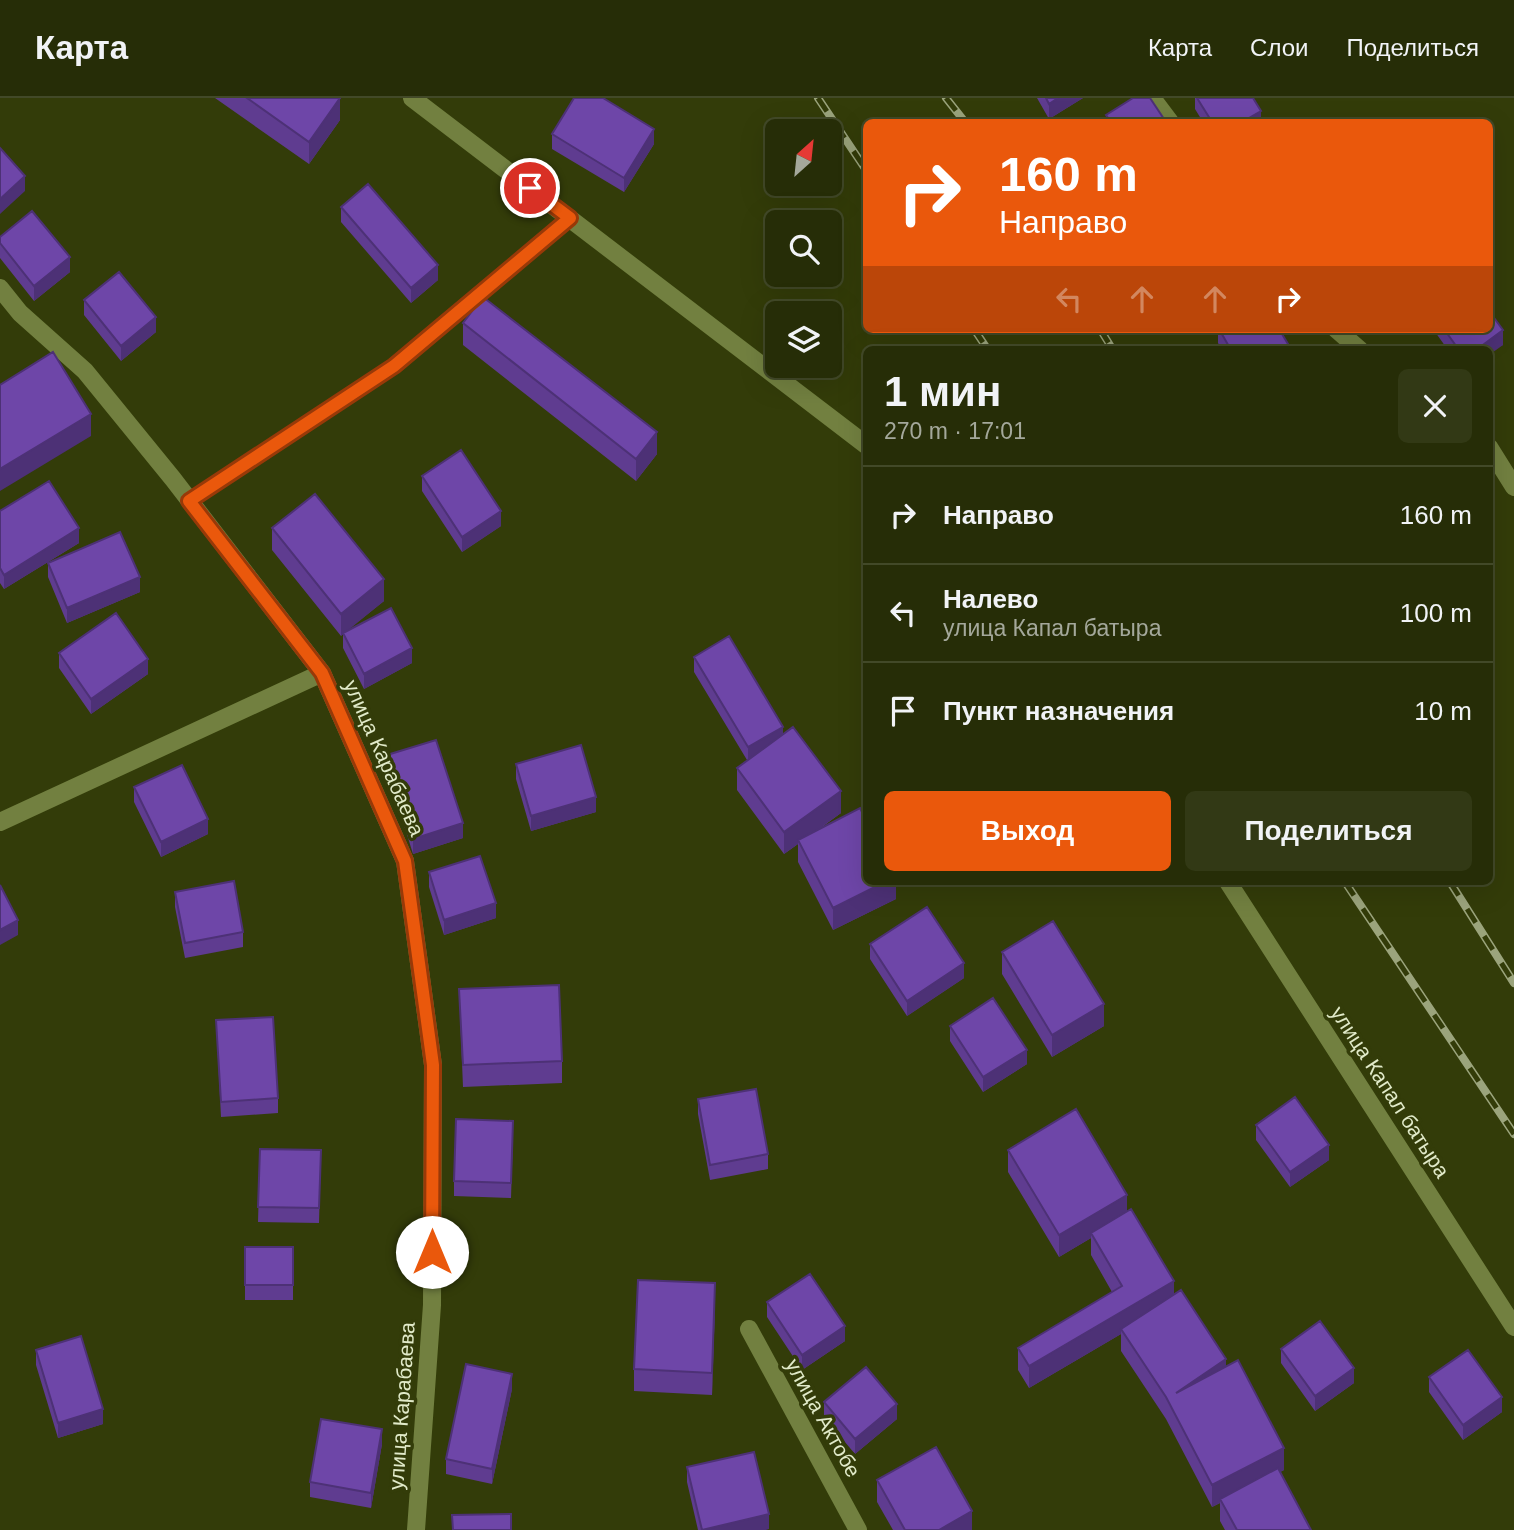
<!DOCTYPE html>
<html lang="ru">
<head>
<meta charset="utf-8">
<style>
  body { margin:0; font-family:Arial,sans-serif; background:#323915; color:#f1f3f6; height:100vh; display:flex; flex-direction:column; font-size:26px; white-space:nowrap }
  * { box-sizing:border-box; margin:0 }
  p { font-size:23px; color:#a4a89b }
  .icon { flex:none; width:38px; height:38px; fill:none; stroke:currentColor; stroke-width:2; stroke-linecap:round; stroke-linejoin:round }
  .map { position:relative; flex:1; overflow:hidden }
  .drawer { position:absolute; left:863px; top:248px; width:630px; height:539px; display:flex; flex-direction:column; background:#262d07; border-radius:10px; box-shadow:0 7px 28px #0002,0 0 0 2px #424928 }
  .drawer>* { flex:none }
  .top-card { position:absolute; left:863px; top:21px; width:630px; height:214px; border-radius:10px; box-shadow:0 7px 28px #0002,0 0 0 2px #424928; background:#ea580c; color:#fff; overflow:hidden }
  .needle { width:46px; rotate:27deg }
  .tools { position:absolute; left:765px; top:21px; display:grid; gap:14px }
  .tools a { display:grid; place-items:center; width:77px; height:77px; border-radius:10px; background:#262d07; box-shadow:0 7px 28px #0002,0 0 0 2px #424928; font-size:35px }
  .pin { position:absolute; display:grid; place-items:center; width:60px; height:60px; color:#fff; margin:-30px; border:4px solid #fff; border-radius:50%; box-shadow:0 2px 7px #0007 }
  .me { position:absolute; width:77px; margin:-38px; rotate:0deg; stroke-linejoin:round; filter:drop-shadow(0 0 5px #0008) }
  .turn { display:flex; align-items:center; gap:24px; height:147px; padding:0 21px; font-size:32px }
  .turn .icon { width:91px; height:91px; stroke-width:2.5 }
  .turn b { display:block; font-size:49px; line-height:60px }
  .lanes { display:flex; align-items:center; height:66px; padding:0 21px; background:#0003; justify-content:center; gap:35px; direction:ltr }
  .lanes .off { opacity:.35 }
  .round { display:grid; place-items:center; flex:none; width:74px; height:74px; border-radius:10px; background:#323915 }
  .head { display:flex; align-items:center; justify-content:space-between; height:119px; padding:0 21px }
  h1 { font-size:42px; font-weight:800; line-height:52px }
  .button { display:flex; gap:14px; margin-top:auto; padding:14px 21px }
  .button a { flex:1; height:80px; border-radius:10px; background:#ea580c; color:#fff; font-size:28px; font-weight:800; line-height:80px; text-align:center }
  .button a+a { background:#323915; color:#f1f3f6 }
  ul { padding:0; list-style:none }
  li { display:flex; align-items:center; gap:21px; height:98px; padding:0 21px; border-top:2px solid #424928 }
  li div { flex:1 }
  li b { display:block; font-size:26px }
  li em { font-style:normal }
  header { display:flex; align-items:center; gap:42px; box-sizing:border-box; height:98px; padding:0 35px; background:#262d07; border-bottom:2px solid #424928 }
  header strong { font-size:33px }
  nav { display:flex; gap:38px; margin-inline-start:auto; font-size:24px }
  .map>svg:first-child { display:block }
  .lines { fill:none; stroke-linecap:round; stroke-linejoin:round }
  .lane { stroke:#728040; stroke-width:14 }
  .street { stroke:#728040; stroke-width:18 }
  .secondary { stroke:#728040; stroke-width:18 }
  .rail-casing { stroke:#9ba47c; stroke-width:8 }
  .rail { stroke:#333c09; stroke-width:5; stroke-dasharray:16; stroke-linecap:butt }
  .wall { fill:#5f3c90 }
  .shaded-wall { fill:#4d3176 }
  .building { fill:#6e46a8; stroke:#4d3176; stroke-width:2 }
  .route-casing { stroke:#983908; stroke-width:18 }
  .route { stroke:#ea580c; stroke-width:12 }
  .labels { text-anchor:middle; stroke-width:7; stroke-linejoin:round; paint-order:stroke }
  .street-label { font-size:21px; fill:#e1eac9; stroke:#333c09 }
</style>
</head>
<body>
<header>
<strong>Карта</strong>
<nav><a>Карта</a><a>Слои</a><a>Поделиться</a></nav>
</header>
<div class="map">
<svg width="1514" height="1432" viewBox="0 0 1514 1432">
  <rect width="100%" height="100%" fill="#333c09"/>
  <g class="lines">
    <!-- lane -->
    <path class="lane" d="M 189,403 L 394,268 L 570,120"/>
    <!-- street -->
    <path class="street" d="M 1152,0 L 1170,24
      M 0,190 L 20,215 L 85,273 L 173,381 L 322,575 L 405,763 L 433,967 L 432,1207 L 416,1432
      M 1336,231 L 1360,252
      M 1489,349 L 1514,389
      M 0,724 L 322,575
      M 749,1231 L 858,1432"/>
    <!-- secondary -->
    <path class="secondary" d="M 412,0 L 866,347
      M 1228,784 L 1514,1229"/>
    <!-- rail casing -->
    <g class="rail-casing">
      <path id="rail" d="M 818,0 L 866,72
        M 946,0 L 965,24
        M 974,231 L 988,252
        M 1100,231 L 1113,252
        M 1345,784 L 1514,1036
        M 1450,784 L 1514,885"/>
    </g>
    <!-- rail -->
    <use href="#rail" class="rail"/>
  </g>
  <!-- wall -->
  <path class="wall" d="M 215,0 L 340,0 L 340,22 L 309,66 Z
    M 1037,0 L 1083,0 L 1049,21 Z
    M 1195,0 L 1253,0 L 1261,24 L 1203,24 L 1195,11 Z
    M 552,36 L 654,46 L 624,94 L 552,51 Z
    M 341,109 L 438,182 L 411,205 L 341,124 Z
    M 0,139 L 70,174 L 34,203 L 0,160 Z
    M 84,202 L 156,234 L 121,263 L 84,217 Z
    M 463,225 L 657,356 L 636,383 L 463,247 Z
    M 1218,231 L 1279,231 L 1288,252 L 1222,252 L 1218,245 Z
    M 1433,231 L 1489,231 L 1503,247 L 1489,252 L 1448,252 Z
    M 422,378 L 501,428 L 462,454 L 422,393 Z
    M 0,413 L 79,445 L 4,491 L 0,485 Z
    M 272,430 L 384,503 L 345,534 L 412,565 L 364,591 L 343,550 L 343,536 L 341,538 L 272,452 Z
    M 48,465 L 140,494 L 67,525 L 48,479 Z
    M 59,555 L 148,576 L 91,616 L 59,570 Z
    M 694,559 L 783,636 L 841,715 L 818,732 L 896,784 L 896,801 L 833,832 L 798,764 L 798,746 L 784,756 L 737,692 L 737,670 L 747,662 L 694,574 Z
    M 387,657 L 463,740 L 413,756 L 387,672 Z
    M 516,666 L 596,714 L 531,733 L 516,681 Z
    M 134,689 L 208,736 L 161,759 L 134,704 Z
    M 429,774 L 496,820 L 444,837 L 429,789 Z
    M 175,794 L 243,834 L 243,849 L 185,860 L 175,809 Z
    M 870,846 L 964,880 L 907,918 L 870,861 Z
    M 1002,854 L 1104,928 L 1052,959 L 1002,876 Z
    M 459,891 L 562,963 L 562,985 L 463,989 Z
    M 216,922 L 278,1000 L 278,1015 L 221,1019 Z
    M 950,928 L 1027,966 L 983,994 L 950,943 Z
    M 698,1001 L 768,1056 L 768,1071 L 710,1082 L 698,1016 Z
    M 1256,1027 L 1329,1062 L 1290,1089 L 1256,1042 Z
    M 513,1038 L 511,1100 L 454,1098 L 454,1083 Z
    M 260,1051 L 321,1052 L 319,1125 L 258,1124 Z
    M 1008,1052 L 1127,1114 L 1174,1196 L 1226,1269 L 1284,1372 L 1280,1374 L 1311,1432 L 1225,1432 L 1220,1423 L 1220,1405 L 1212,1409 L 1166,1321 L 1121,1253 L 1121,1236 L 1029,1290 L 1018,1272 L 1018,1250 L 1112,1194 L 1091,1157 L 1091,1140 L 1059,1159 L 1008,1074 Z
    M 245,1149 L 293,1149 L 293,1202 L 245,1202 Z
    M 767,1204 L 845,1243 L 802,1272 L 767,1219 Z
    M 715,1207 L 712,1297 L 634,1293 L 634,1271 Z
    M 1281,1251 L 1354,1285 L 1315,1313 L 1281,1265 Z
    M 36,1252 L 103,1326 L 58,1340 L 36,1267 Z
    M 1429,1279 L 1502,1314 L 1463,1342 L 1429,1294 Z
    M 512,1291 L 492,1386 L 446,1376 L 446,1361 Z
    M 824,1304 L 897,1321 L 855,1356 L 824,1319 Z
    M 382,1346 L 371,1410 L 310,1399 L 310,1384 Z
    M 687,1369 L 769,1431 L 698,1432 L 687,1384 Z
    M 877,1382 L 972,1432 L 893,1432 L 877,1404 Z"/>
  <!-- shaded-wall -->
  <path class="shaded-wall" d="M 340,0 L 340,22 L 309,66 L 309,44 Z
    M 1058,0 L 1083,0 L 1049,21 L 1049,6 Z
    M 1261,13 L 1261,24 L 1242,24 Z
    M 654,31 L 654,46 L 624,94 L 624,80 Z
    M 25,78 L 25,93 L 0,116 L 0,101 Z
    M 70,159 L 70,174 L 34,203 L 34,188 Z
    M 438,167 L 438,182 L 411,205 L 411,190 Z
    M 156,219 L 156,234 L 121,263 L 121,248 Z
    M 1503,232 L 1503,247 L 1489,257 L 1489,252 L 1476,252 Z
    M 1288,246 L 1288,252 L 1278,252 Z
    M 91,316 L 91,338 L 0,393 L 0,371 Z
    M 657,334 L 657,356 L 636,383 L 636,361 Z
    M 501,413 L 501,428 L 462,454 L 462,439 Z
    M 79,430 L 79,445 L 4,491 L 4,477 Z
    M 140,479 L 140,494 L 67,525 L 67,510 Z
    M 384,481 L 384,503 L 341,538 L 341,516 Z
    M 412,550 L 412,565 L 364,591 L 364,576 Z
    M 148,561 L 148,576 L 91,616 L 91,601 Z
    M 783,629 L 783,644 L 748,664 L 748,649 Z
    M 841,693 L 841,715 L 799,745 L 798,742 L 798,746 L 784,756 L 784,734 Z
    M 596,699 L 596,714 L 531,733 L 531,718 Z
    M 208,721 L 208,736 L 161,759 L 161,744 Z
    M 463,725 L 463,740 L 413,756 L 413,741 Z
    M 885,784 L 896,784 L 896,801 L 833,832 L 833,810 Z
    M 496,805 L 496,820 L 444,837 L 444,822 Z
    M 18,822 L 18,837 L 0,847 L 0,832 Z
    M 964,865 L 964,880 L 907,918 L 907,903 Z
    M 1104,906 L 1104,928 L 1052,959 L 1052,937 Z
    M 1027,952 L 1027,966 L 983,994 L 983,979 Z
    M 1329,1047 L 1329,1062 L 1290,1089 L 1290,1074 Z
    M 1127,1097 L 1127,1119 L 1091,1135 L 1091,1140 L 1059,1159 L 1059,1137 Z
    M 1174,1183 L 1174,1205 L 1121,1231 L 1121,1236 L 1029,1290 L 1029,1268 Z
    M 715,1185 L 715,1207 L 712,1297 L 712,1275 Z
    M 845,1228 L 845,1243 L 802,1272 L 802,1257 Z
    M 1226,1261 L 1226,1283 L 1176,1295 Z
    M 1354,1270 L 1354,1285 L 1315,1313 L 1315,1298 Z
    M 512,1276 L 512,1291 L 492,1386 L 492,1371 Z
    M 1502,1299 L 1502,1314 L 1463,1342 L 1463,1327 Z
    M 897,1306 L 897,1321 L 855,1356 L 855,1341 Z
    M 103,1311 L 103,1326 L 58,1340 L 58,1325 Z
    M 382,1331 L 382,1346 L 371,1410 L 371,1395 Z
    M 1284,1350 L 1284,1372 L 1222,1404 L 1220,1401 L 1220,1405 L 1212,1409 L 1212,1387 Z
    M 972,1413 L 972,1432 L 939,1432 Z
    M 769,1416 L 769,1431 L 766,1432 L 703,1432 Z"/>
  <!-- building -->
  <path class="building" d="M 247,0 L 340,0 L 309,44 Z
    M 574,0 L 603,0 L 654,31 L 624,80 L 552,36 Z
    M 1046,0 L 1058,0 L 1049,6 Z
    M 1133,0 L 1150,0 L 1166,24 L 1111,24 L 1106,17 Z
    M 1197,0 L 1253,0 L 1261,13 L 1242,24 L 1212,24 Z
    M 0,50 L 25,78 L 0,101 Z
    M 368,86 L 438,167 L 411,190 L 341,109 Z
    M 32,113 L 70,159 L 34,188 L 0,145 L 0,139 Z
    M 119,174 L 156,219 L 121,248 L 84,202 Z
    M 483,199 L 657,334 L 636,361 L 463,225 Z
    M 1489,213 L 1503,232 L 1476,252 L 1459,252 L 1444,231 L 1489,231 Z
    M 1219,231 L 1279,231 L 1288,246 L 1278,252 L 1231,252 Z
    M 53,254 L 91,316 L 0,371 L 0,287 Z
    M 461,352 L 501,413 L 462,439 L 422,378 Z
    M 49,383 L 79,430 L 4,477 L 0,470 L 0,413 Z
    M 315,396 L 384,481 L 341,516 L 272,430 Z
    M 120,434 L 140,479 L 67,510 L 48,465 Z
    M 391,510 L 412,550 L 364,576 L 343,535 Z
    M 116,515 L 148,561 L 91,601 L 59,555 Z
    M 729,538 L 783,629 L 748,649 L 694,559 Z
    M 793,629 L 841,693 L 784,734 L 737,670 Z
    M 436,642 L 463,725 L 413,741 L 387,657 Z
    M 581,647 L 596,699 L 531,718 L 516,666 Z
    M 182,667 L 208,721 L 161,744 L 134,689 Z
    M 860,710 L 866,722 L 866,784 L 885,784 L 833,810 L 798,742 Z
    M 480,758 L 496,805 L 444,822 L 429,774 Z
    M 234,783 L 243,834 L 185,845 L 175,794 Z
    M 0,787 L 18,822 L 0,832 Z
    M 927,809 L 964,865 L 907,903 L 870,846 Z
    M 1053,823 L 1104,906 L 1052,937 L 1002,854 Z
    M 559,887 L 562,963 L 463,967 L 459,891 Z
    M 993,900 L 1027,952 L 983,979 L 950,928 Z
    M 273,919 L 278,1000 L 221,1004 L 216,922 Z
    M 756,991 L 768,1056 L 710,1067 L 698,1001 Z
    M 1295,999 L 1329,1047 L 1290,1074 L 1256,1027 Z
    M 1076,1011 L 1127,1097 L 1059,1137 L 1008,1052 Z
    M 456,1021 L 513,1023 L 511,1085 L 454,1083 Z
    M 260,1051 L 321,1052 L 319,1110 L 258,1109 Z
    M 1131,1111 L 1174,1183 L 1029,1268 L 1018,1250 L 1122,1188 L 1091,1135 Z
    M 245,1149 L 293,1149 L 293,1187 L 245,1187 Z
    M 810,1176 L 845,1228 L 802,1257 L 767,1204 Z
    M 638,1182 L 715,1185 L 712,1275 L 634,1271 Z
    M 1181,1192 L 1226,1261 L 1176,1295 L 1238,1262 L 1284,1350 L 1212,1387 L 1166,1299 L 1121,1231 Z
    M 1320,1223 L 1354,1270 L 1315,1298 L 1281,1251 Z
    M 81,1238 L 103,1311 L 58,1325 L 36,1252 Z
    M 1468,1252 L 1502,1299 L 1463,1327 L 1429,1279 Z
    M 466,1266 L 512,1276 L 492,1371 L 446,1361 Z
    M 866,1269 L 897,1306 L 855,1341 L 824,1304 Z
    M 321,1321 L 382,1331 L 371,1395 L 310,1384 Z
    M 936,1349 L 972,1413 L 939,1432 L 905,1432 L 877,1382 Z
    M 754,1354 L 769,1416 L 702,1432 L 687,1369 Z
    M 1278,1370 L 1311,1432 L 1237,1432 L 1220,1401 Z
    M 511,1416 L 511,1432 L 453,1432 L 452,1417 Z"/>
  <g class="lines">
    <!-- route casing -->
    <g class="route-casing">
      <path id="route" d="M 432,1154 L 433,967 L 405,763 L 322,575 L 189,403 L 394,268 L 570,120 L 530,90"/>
    </g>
    <!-- route -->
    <use href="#route" class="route"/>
  </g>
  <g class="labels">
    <!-- street labels -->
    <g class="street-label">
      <text transform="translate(384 660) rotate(66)" y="7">улица Карабаева</text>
      <text transform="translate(1390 994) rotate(57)" y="7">улица Капал батыра</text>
      <text transform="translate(402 1308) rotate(-86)" y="7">улица Карабаева</text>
      <text transform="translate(823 1320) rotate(61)" y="7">улица Актобе</text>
    </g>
  </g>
</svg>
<div class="tools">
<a><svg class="needle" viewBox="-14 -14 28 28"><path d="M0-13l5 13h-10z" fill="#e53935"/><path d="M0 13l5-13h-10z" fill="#a4a89b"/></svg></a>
<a><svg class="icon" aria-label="search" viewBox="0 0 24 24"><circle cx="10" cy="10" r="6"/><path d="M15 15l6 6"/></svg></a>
<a><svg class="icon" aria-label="layers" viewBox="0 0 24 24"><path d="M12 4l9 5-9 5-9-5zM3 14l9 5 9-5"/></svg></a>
</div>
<div class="pin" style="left:530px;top:90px;background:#d93025"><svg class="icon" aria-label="arrive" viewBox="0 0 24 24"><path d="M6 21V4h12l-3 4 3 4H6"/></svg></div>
<svg class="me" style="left:432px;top:1154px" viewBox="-20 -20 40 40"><circle r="19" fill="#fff"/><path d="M0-13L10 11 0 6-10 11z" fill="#ea580c"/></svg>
<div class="top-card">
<div class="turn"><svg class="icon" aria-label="right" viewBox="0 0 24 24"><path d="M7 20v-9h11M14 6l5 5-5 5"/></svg><div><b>160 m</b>Направо</div></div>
<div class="lanes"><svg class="icon off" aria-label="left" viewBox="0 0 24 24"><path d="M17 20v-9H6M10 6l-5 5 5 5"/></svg><svg class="icon off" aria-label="ahead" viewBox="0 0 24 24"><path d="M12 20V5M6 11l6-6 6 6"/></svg><svg class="icon off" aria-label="ahead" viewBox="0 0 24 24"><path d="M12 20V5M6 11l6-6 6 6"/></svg><svg class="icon" aria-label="right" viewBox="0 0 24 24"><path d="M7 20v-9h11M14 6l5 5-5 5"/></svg></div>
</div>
<section class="drawer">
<div class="head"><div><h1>1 мин</h1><p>270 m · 17:01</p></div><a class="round"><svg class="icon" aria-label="close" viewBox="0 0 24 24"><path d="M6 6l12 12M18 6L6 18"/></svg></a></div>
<ul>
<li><svg class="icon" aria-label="right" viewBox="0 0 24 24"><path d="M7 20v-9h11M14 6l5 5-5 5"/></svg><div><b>Направо</b></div><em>160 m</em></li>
<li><svg class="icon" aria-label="left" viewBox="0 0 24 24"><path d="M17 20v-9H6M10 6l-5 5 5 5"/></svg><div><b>Налево</b><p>улица Капал батыра</p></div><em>100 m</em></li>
<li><svg class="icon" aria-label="arrive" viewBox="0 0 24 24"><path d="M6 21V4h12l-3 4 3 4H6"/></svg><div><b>Пункт назначения</b></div><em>10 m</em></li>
</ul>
<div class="button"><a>Выход</a><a>Поделиться</a></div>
</section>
</div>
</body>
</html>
